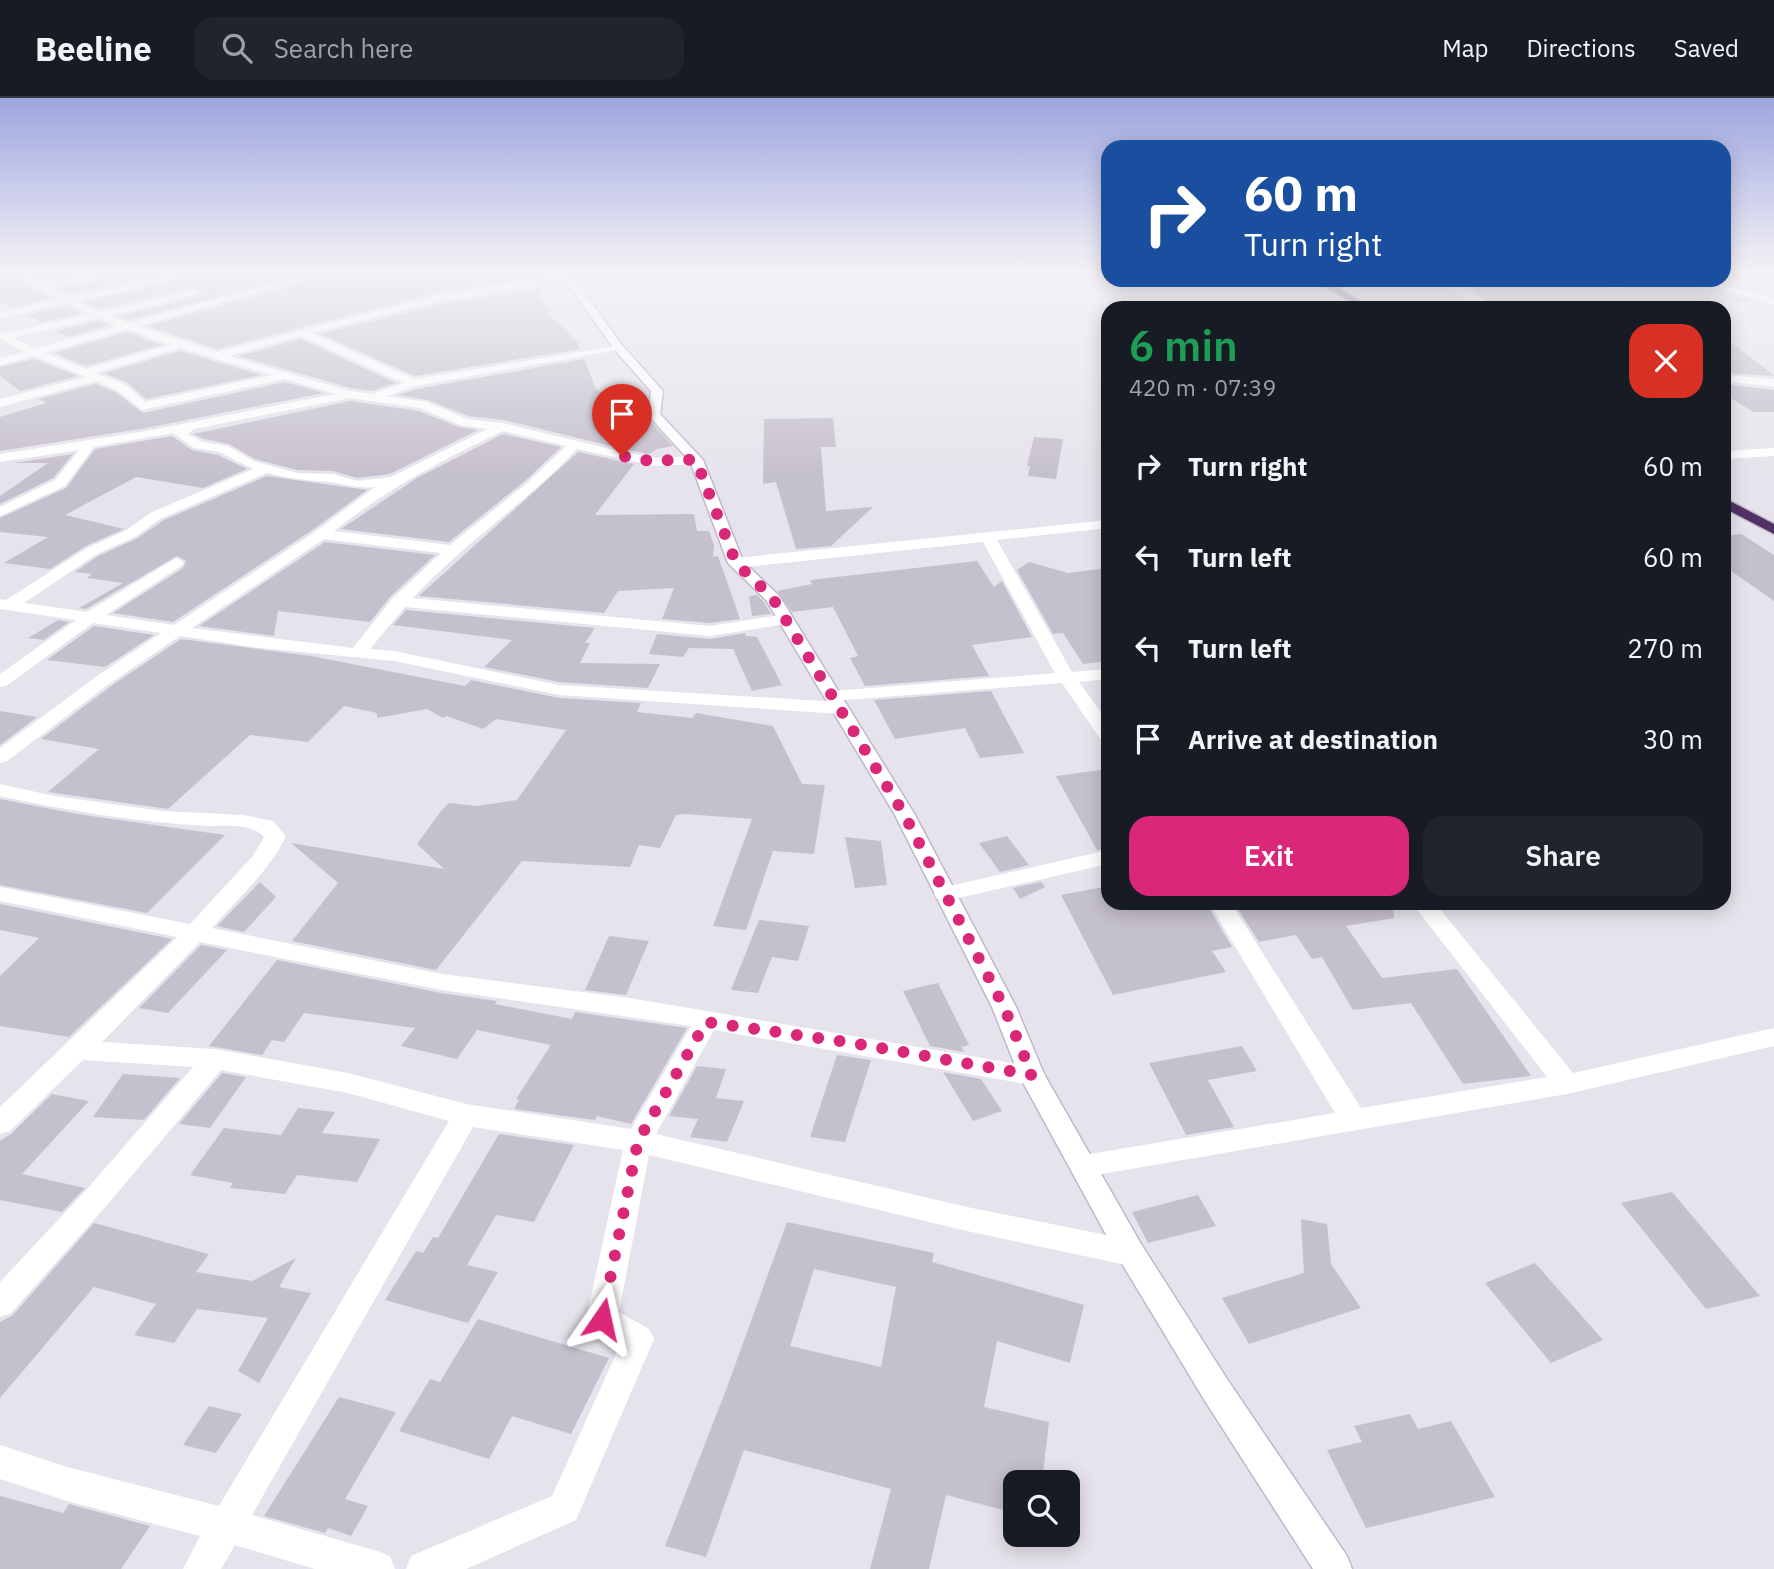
<!DOCTYPE html>
<html lang="en">
<head>
<meta charset="utf-8">
<style>
  body { margin:0; font-family:"IBM Plex Sans",sans-serif; background:#20242c; color:#f1f3f6; height:100vh; display:flex; flex-direction:column; font-size:26px; white-space:nowrap }
  * { box-sizing:border-box; margin:0 }
  p { font-size:23px; color:#9ea1a6 }
  .icon { flex:none; width:38px; height:38px; fill:none; stroke:currentColor; stroke-width:2; stroke-linecap:round; stroke-linejoin:round }
  .map { position:relative; flex:1; overflow:hidden }
  .sheet { position:absolute; left:1101px; top:203px; width:630px; height:609px; display:flex; flex-direction:column; background:#171b24; border-radius:21px; box-shadow:0 4px 18px #0003 }
  .sheet>* { flex:none }
  .hud { position:absolute; left:1101px; top:42px; width:630px; height:147px; border-radius:21px; box-shadow:0 4px 18px #0003; background:#1a4fa0; color:#fff; overflow:hidden }
  .controls { position:absolute; left:1003px; top:1372px; display:grid; gap:14px }
  .controls a { display:grid; place-items:center; width:77px; height:77px; border-radius:14px; background:#171b24; box-shadow:0 4px 18px #0003; font-size:35px }
  .pin { position:absolute; display:grid; place-items:center; width:60px; height:60px; color:#fff; margin:-72px -30px; border-radius:50% 50% 50% 0; rotate:-45deg; box-shadow:0 0 7px #0007 }
  .pin .icon { rotate:45deg }
  .me { position:absolute; width:77px; margin:-38px; rotate:11deg; stroke-linejoin:round; filter:drop-shadow(0 0 5px #0008) }
  .turn { display:flex; align-items:center; gap:24px; height:147px; padding:0 28px; font-size:32px }
  .turn .icon { width:91px; height:91px; stroke-width:2.5 }
  .turn b { display:block; font-size:49px; line-height:60px }
  .round { display:grid; place-items:center; flex:none; width:74px; height:74px; border-radius:21px; background:#20242c }
  .summary { display:flex; align-items:center; justify-content:space-between; height:119px; padding:0 28px }
  h1 { font-size:42px; font-weight:600; line-height:52px; color:#1e9e55 }
  .cta { display:flex; gap:14px; margin-top:auto; padding:14px 28px }
  .cta a { flex:1; height:80px; border-radius:21px; background:#db2777; color:#fff; font-size:28px; font-weight:600; line-height:80px; text-align:center }
  .cta a+a { background:#20242c; color:#f1f3f6 }
  ul { padding:0; list-style:none }
  li { display:flex; align-items:center; gap:21px; height:91px; padding:0 28px }
  li div { flex:1 }
  li b { display:block; font-size:26px }
  li em { font-style:normal }
  header { display:flex; align-items:center; gap:42px; box-sizing:border-box; height:98px; padding:0 35px; background:#171b24; border-bottom:2px solid #363941 }
  header strong { font-size:33px }
  nav { display:flex; gap:38px; margin-inline-start:auto; font-size:24px }
  .search { width:490px; height:63px; background:#20242c; display:flex; align-items:center; gap:18px; box-sizing:border-box; padding:0 24px; border-radius:21px; color:#9ea1a6; font-size:26px }
  .map>svg:first-child { display:block }
  .building { fill:#c5c0cd; fill-rule:evenodd }
  .lines { fill:none; stroke-linecap:round; stroke-linejoin:round }
  .secondary-casing { stroke:#c0b7cc; stroke-width:3 }
  .highway-casing { stroke:#c2bdc5; stroke-width:3 }
  .street { fill:#fff; fill-rule:evenodd }
  .secondary { fill:#fff; fill-rule:evenodd }
  .highway { fill:#523168; fill-rule:evenodd }
  .route { stroke:#db2777; stroke-width:12; stroke-dasharray:0 21.6 }
</style>
</head>
<body>
<header>
<strong>Beeline</strong>
<div class="search"><svg class="icon" aria-label="search" viewBox="0 0 24 24"><circle cx="10" cy="10" r="6"/><path d="M15 15l6 6"/></svg>Search here</div>
<nav><a>Map</a><a>Directions</a><a>Saved</a></nav>
</header>
<div class="map">
<svg width="1774" height="1471" viewBox="0 0 1774 1471">
  <rect width="100%" height="100%" fill="#e7e3ec"/>
  <!-- building -->
  <path class="building" d="M 61,172 L 101,172 L 42,181 L 33,177 Z
    M 146,172 L 180,172 L 71,196 L 59,190 Z
    M 214,172 L 427,172 L 426,176 L 528,172 L 531,179 L 435,195 L 217,251 L 148,228 L 299,186 L 300,177 L 129,222 L 119,218 L 200,198 L 202,194 L 193,189 L 100,211 L 86,204 Z
    M 15,180 L 52,200 L 12,209 L 0,203 L 0,182 Z
    M 1665,182 L 1687,182 L 1751,202 L 1704,210 L 1495,210 L 1460,184 L 1575,183 L 1583,187 L 1596,184 L 1615,190 Z
    M 537,190 L 551,218 L 577,244 L 580,251 L 415,278 L 320,236 L 437,207 Z
    M 68,208 L 81,215 L 41,224 L 27,217 Z
    M 98,223 L 109,227 L 68,239 L 56,233 Z
    M 128,234 L 161,247 L 86,268 L 54,255 Z
    M 1724,239 L 1766,271 L 1774,278 L 1724,275 Z
    M 301,241 L 396,285 L 372,293 L 351,290 L 239,258 Z
    M 180,253 L 261,277 L 146,301 L 128,285 L 104,275 Z
    M 34,261 L 78,278 L 20,293 L 0,278 L 0,269 Z
    M 584,261 L 596,291 L 650,323 L 673,348 L 657,351 L 649,356 L 623,351 L 504,322 L 468,318 L 428,302 L 397,297 L 417,291 Z
    M 285,284 L 324,295 L 146,330 L 0,353 L 0,319 L 46,305 L 39,301 L 96,286 L 117,295 L 143,315 Z
    M 1724,286 L 1774,292 L 1774,314 L 1754,314 L 1724,296 Z
    M 350,303 L 419,313 L 459,329 L 478,332 L 390,376 L 357,380 L 333,373 L 297,372 L 255,361 L 229,346 L 204,341 L 193,336 Z
    M 833,320 L 836,349 L 821,349 L 826,413 L 873,409 L 831,448 L 796,451 L 776,384 L 763,386 L 764,321 Z
    M 503,336 L 561,349 L 525,383 L 449,444 L 341,431 L 417,380 Z
    M 172,338 L 192,352 L 218,357 L 247,371 L 203,390 L 136,379 L 65,417 L 124,431 L 86,448 L 50,471 L 4,465 L 48,439 L 0,434 L 0,420 L 66,390 L 95,351 Z
    M 1034,339 L 1063,341 L 1056,381 L 1028,378 L 1030,368 L 1027,368 Z
    M 578,354 L 634,366 L 595,417 L 694,416 L 697,433 L 709,433 L 714,447 L 713,459 L 718,458 L 740,521 L 710,525 L 662,521 L 674,490 L 618,493 L 604,515 L 419,498 Z
    M 73,356 L 53,380 L 0,406 L 0,398 L 48,365 L 14,365 Z
    M 267,378 L 367,392 L 314,431 L 173,524 L 113,515 L 183,470 L 186,463 L 177,458 L 86,511 L 79,510 L 123,485 L 87,480 L 92,476 L 75,474 L 98,458 L 136,441 L 164,422 Z
    M 1741,436 L 1774,457 L 1774,503 L 1724,468 L 1724,438 Z
    M 325,444 L 435,457 L 390,499 L 370,524 L 278,513 L 274,538 L 199,528 Z
    M 977,463 L 994,489 L 1002,483 L 1032,539 L 972,547 L 989,578 L 865,588 L 850,560 L 858,558 L 833,509 L 792,514 L 777,493 L 812,486 L 810,482 Z
    M 1029,464 L 1068,475 L 1108,470 L 1108,563 L 1083,566 L 1063,535 L 1053,536 L 1017,472 Z
    M 757,497 L 764,504 L 771,516 L 752,518 L 749,498 Z
    M 406,512 L 595,530 L 585,545 L 590,545 L 580,565 L 660,566 L 648,590 L 559,584 L 484,569 L 512,542 L 393,527 Z
    M 58,522 L 69,524 L 44,542 L 28,540 Z
    M 94,528 L 154,537 L 105,569 L 47,562 Z
    M 745,535 L 746,538 L 757,539 L 782,587 L 752,593 L 733,551 L 689,550 L 683,559 L 649,556 L 657,536 L 710,541 Z
    M 181,541 L 311,558 L 465,588 L 471,582 L 559,600 L 641,605 L 637,614 L 692,620 L 696,615 L 773,628 L 802,686 L 825,687 L 814,756 L 773,753 L 746,832 L 713,828 L 752,721 L 685,716 L 676,717 L 660,750 L 639,747 L 630,769 L 522,763 L 436,872 L 292,843 L 338,785 L 291,745 L 444,771 L 417,746 L 441,713 L 449,705 L 477,708 L 517,702 L 566,632 L 496,621 L 483,631 L 447,618 L 443,620 L 427,611 L 377,620 L 377,615 L 344,608 L 308,644 L 250,637 L 168,711 L 48,694 L 99,651 L 41,641 L 111,588 Z
    M 991,593 L 1024,655 L 980,660 L 965,630 L 895,641 L 874,602 Z
    M 0,613 L 37,619 L 0,647 Z
    M 1108,671 L 1108,750 L 1097,752 L 1056,678 Z
    M 0,701 L 77,716 L 225,737 L 147,815 L 0,787 Z
    M 1007,738 L 1029,767 L 1000,774 L 979,745 Z
    M 845,739 L 881,743 L 887,787 L 855,790 Z
    M 260,784 L 276,799 L 244,834 L 217,828 Z
    M 1041,784 L 1045,789 L 1020,801 L 1013,790 Z
    M 1108,788 L 1108,805 L 1206,805 L 1232,849 L 1212,853 L 1226,874 L 1113,897 L 1061,797 Z
    M 1234,805 L 1393,805 L 1394,820 L 1346,828 L 1382,880 L 1457,871 L 1531,978 L 1463,986 L 1411,905 L 1353,912 L 1322,859 L 1312,861 L 1296,837 L 1259,844 Z
    M 0,806 L 172,841 L 69,939 L 0,928 L 0,878 L 39,840 L 0,832 Z
    M 759,822 L 809,828 L 798,863 L 772,859 L 758,895 L 731,892 Z
    M 609,838 L 649,843 L 626,897 L 585,892 Z
    M 201,847 L 227,852 L 168,915 L 139,910 Z
    M 277,862 L 441,895 L 497,903 L 495,906 L 572,921 L 575,914 L 687,930 L 631,1026 L 597,1018 L 595,1022 L 514,1011 L 519,1002 L 516,1001 L 551,947 L 477,932 L 457,961 L 401,948 L 415,930 L 304,915 L 284,944 L 272,942 L 262,957 L 209,948 Z
    M 938,885 L 969,947 L 961,949 L 964,954 L 930,948 L 903,893 Z
    M 1242,948 L 1257,973 L 1208,982 L 1234,1029 L 1186,1037 L 1149,965 Z
    M 837,957 L 871,962 L 845,1044 L 810,1039 Z
    M 697,968 L 726,971 L 716,1000 L 744,1003 L 727,1044 L 690,1039 L 698,1021 L 669,1018 Z
    M 943,974 L 981,981 L 1002,1013 L 973,1023 Z
    M 222,975 L 246,979 L 210,1030 L 179,1026 Z
    M 123,976 L 180,980 L 144,1022 L 93,1019 Z
    M 52,996 L 89,1003 L 22,1076 L 85,1090 L 62,1114 L 0,1102 L 0,1043 L 12,1035 Z
    M 298,1010 L 335,1014 L 322,1035 L 380,1041 L 357,1084 L 297,1077 L 285,1096 L 230,1090 L 233,1085 L 190,1077 L 224,1030 L 281,1037 Z
    M 499,1036 L 574,1047 L 534,1124 L 496,1117 L 467,1167 L 498,1174 L 468,1225 L 385,1202 L 416,1153 L 423,1155 L 433,1139 L 438,1140 Z
    M 1672,1094 L 1760,1198 L 1706,1211 L 1621,1105 Z
    M 1198,1097 L 1216,1128 L 1148,1145 L 1132,1114 Z
    M 1301,1121 L 1327,1126 L 1331,1166 L 1361,1210 L 1249,1246 L 1222,1200 L 1304,1175 Z
    M 787,1124 L 934,1155 L 932,1164 L 1084,1207 L 1070,1265 L 997,1243 L 984,1309 L 1049,1324 L 1042,1384 L 1015,1384 L 1015,1415 L 946,1397 L 929,1471 L 870,1471 L 891,1391 L 744,1352 L 706,1459 L 665,1448 L 726,1292 ZM 814,1171 L 896,1189 L 881,1269 L 790,1248 Z
    M 94,1125 L 209,1156 L 196,1174 L 252,1183 L 296,1160 L 279,1189 L 311,1195 L 259,1285 L 238,1273 L 268,1220 L 197,1211 L 174,1245 L 134,1237 L 156,1206 L 94,1189 L 0,1300 L 0,1224 L 13,1217 Z
    M 1535,1165 L 1603,1242 L 1551,1265 L 1485,1185 Z
    M 478,1221 L 609,1260 L 571,1336 L 512,1318 L 489,1361 L 399,1333 L 430,1281 L 440,1284 Z
    M 339,1299 L 396,1314 L 345,1401 L 368,1408 L 351,1438 L 328,1430 L 325,1435 L 264,1418 Z
    M 209,1308 L 242,1316 L 216,1355 L 183,1347 Z
    M 1410,1316 L 1418,1331 L 1451,1323 L 1495,1399 L 1366,1430 L 1327,1352 L 1362,1344 L 1354,1328 Z
    M 0,1398 L 63,1415 L 69,1406 L 150,1428 L 121,1471 L 0,1471 Z"/>
  <g class="lines">
    <!-- secondary casing -->
    <g class="secondary-casing">
      <path id="secondary" d="M 558,172 L 568,172 L 622,247 L 663,293 L 660,316 L 703,362 L 743,463 L 780,499 L 915,717 L 1016,909 L 1044,976 L 1141,1146 L 1227,1281 L 1347,1458 L 1352,1471 L 1313,1471 L 1205,1303 L 1121,1164 L 1019,977 L 992,909 L 895,717 L 766,502 L 728,465 L 690,363 L 648,317 L 651,293 L 614,251 Z"/>
    </g>
    <!-- highway casing -->
    <g class="highway-casing">
      <path id="highway" d="M 1313,182 L 1325,182 L 1373,210 L 1361,210 Z
        M 1724,400 L 1774,426 L 1774,436 L 1724,410 Z"/>
    </g>
    <!-- street -->
    <path class="street" d="M 6,172 L 18,172 L 42,184 L 119,172 L 143,172 L 51,189 L 71,199 L 193,172 L 212,172 L 79,203 L 100,214 L 194,192 L 199,195 L 110,218 L 129,225 L 298,179 L 298,183 L 139,228 L 217,254 L 436,198 L 524,182 L 571,177 L 571,181 L 568,182 L 436,204 L 312,235 L 415,281 L 622,247 L 622,251 L 618,252 L 416,288 L 386,298 L 427,304 L 467,321 L 503,325 L 622,354 L 656,360 L 696,358 L 703,362 L 696,366 L 656,368 L 577,351 C 526,405 463,446 413,500 L 710,528 L 786,516 L 794,521 L 786,526 L 710,538 L 405,509 L 370,551 L 394,553 L 559,587 L 840,604 L 849,610 L 840,616 L 559,597 L 394,563 L 260,550 L 180,538 L 109,586 L 7,663 L 0,665 L 0,650 L 97,578 L 161,535 L 93,525 L 6,588 L 0,589 L 0,576 L 76,522 L 0,511 L 0,501 L 6,502 L 87,450 L 125,433 L 150,415 L 253,371 L 219,354 L 194,350 L 173,335 L 94,349 L 65,388 L 0,418 L 0,409 L 55,382 L 79,352 L 0,364 L 0,356 L 146,333 L 335,296 L 285,281 L 142,312 L 118,293 L 96,283 L 0,309 L 0,301 L 86,279 L 34,258 L 0,267 L 0,260 L 25,254 L 0,241 L 0,234 L 5,235 L 89,216 L 68,205 L 0,220 L 0,214 L 60,201 ZM 98,220 L 117,228 L 36,250 L 13,240 ZM 128,231 L 169,247 L 86,271 L 46,255 ZM 301,238 L 403,285 L 372,296 L 350,293 L 229,258 ZM 180,250 L 272,277 L 145,304 L 126,287 L 96,275 ZM 350,300 L 420,310 L 460,327 L 487,331 L 391,379 L 357,383 L 333,376 L 297,375 L 254,363 L 228,348 L 203,344 L 188,336 L 194,331 ZM 503,333 L 566,348 L 527,385 L 450,447 L 334,433 C 390,389 439,364 503,333 ZM 267,375 C 290,381 306,382 329,384 C 347,386 355,391 375,389 L 316,433 L 174,527 L 106,517 L 181,468 L 184,465 L 181,462 L 176,460 L 87,514 L 24,505 L 97,456 L 135,439 L 160,421 ZM 324,441 L 441,455 L 392,501 L 353,550 L 192,530 Z
      M 1440,182 L 1452,182 L 1493,210 L 1481,210 Z
      M 1696,182 L 1711,182 L 1774,201 L 1774,207 Z
      M 1724,277 L 1774,281 L 1774,289 L 1724,283 Z
      M 1774,350 L 1774,358 L 1724,361 L 1724,353 Z
      M 1108,422 L 1108,430 L 997,442 L 1072,574 L 1108,571 L 1108,581 L 1079,584 L 1108,624 L 1108,644 L 1101,642 L 1062,585 L 833,603 L 824,598 L 833,593 L 1055,575 L 983,444 L 736,470 L 728,465 L 736,460 Z
      M 0,686 L 54,698 L 162,713 L 243,717 L 273,723 L 286,738 C 269,774 237,801 212,830 L 442,876 L 630,900 L 1041,970 L 1045,977 L 1041,984 L 1032,987 L 714,932 L 656,1036 L 967,1109 L 1131,1142 L 1141,1146 L 1146,1155 L 1141,1164 L 1131,1168 L 967,1133 L 649,1057 L 619,1214 L 649,1231 L 654,1241 L 576,1422 L 466,1471 L 406,1471 L 411,1458 L 552,1398 L 620,1247 L 591,1231 L 586,1221 L 623,1052 L 473,1029 L 252,1417 L 377,1453 L 390,1458 L 395,1471 L 315,1471 L 235,1447 L 221,1471 L 183,1471 L 200,1438 L 67,1403 L 0,1381 L 0,1347 L 67,1369 L 219,1408 L 449,1023 L 348,995 L 221,972 L 108,1106 L 11,1215 L 0,1219 L 0,1184 L 88,1090 L 193,969 L 83,962 L 10,1033 L 0,1036 L 0,1009 L 177,839 L 0,803 L 0,789 L 190,826 L 252,759 L 264,739 C 252,725 225,728 208,728 C 138,724 69,713 0,698 ZM 200,844 L 442,892 L 691,928 L 631,1031 L 466,1006 L 348,975 L 215,951 L 102,944 Z
      M 1108,752 L 1108,766 L 945,803 L 937,801 L 934,796 L 937,791 L 945,789 Z
      M 1209,805 L 1231,805 L 1361,1010 L 1547,979 L 1412,805 L 1435,805 L 1573,975 L 1774,930 L 1774,948 L 1567,996 L 1084,1079 L 1074,1076 L 1070,1068 L 1074,1060 L 1084,1057 L 1335,1015 Z"/>
    <!-- secondary -->
    <use href="#secondary" class="secondary"/>
    <!-- highway -->
    <use href="#highway" class="highway"/>
  </g>
  <!-- sky -->
  <linearGradient id="sky" x2="0" y2="1"><stop stop-color="#9da5de"/><stop offset="0.46" stop-color="#f4f2f6"/><stop offset="1" stop-color="#f4f2f6" stop-opacity="0"/></linearGradient>
  <rect width="1774" height="378" fill="url(#sky)"/>
  <g class="lines">
    <!-- route -->
    <path class="route" d="M 602,1221 L 638,1043 L 706,924 L 847,944 L 1032,977 L 1004,909 L 905,718 L 772,499 L 736,465 L 696,362 L 677,361 L 656,364 L 622,358"/>
  </g>
</svg>
<div class="controls">
<a><svg class="icon" aria-label="search" viewBox="0 0 24 24"><circle cx="10" cy="10" r="6"/><path d="M15 15l6 6"/></svg></a>
</div>
<div class="pin" style="left:622px;top:358px;background:#d93025"><svg class="icon" aria-label="arrive" viewBox="0 0 24 24"><path d="M6 21V4h12l-3 4 3 4H6"/></svg></div>
<svg class="me" style="left:602px;top:1221px" viewBox="-20 -20 40 40"><path d="M0-17L14 15 0 8-14 15z" fill="#db2777" stroke="#fff" stroke-width="4"/></svg>
<div class="hud">
<div class="turn"><svg class="icon" aria-label="right" viewBox="0 0 24 24"><path d="M7 20v-9h11M14 6l5 5-5 5"/></svg><div><b>60 m</b>Turn right</div></div>
</div>
<section class="sheet">
<div class="summary"><div><h1>6 min</h1><p>420 m · 07:39</p></div><a class="round" style="background:#d93025;color:#fff"><svg class="icon" aria-label="close" viewBox="0 0 24 24"><path d="M6 6l12 12M18 6L6 18"/></svg></a></div>
<ul>
<li><svg class="icon" aria-label="right" viewBox="0 0 24 24"><path d="M7 20v-9h11M14 6l5 5-5 5"/></svg><div><b>Turn right</b></div><em>60 m</em></li>
<li><svg class="icon" aria-label="left" viewBox="0 0 24 24"><path d="M17 20v-9H6M10 6l-5 5 5 5"/></svg><div><b>Turn left</b></div><em>60 m</em></li>
<li><svg class="icon" aria-label="left" viewBox="0 0 24 24"><path d="M17 20v-9H6M10 6l-5 5 5 5"/></svg><div><b>Turn left</b></div><em>270 m</em></li>
<li><svg class="icon" aria-label="arrive" viewBox="0 0 24 24"><path d="M6 21V4h12l-3 4 3 4H6"/></svg><div><b>Arrive at destination</b></div><em>30 m</em></li>
</ul>
<div class="cta"><a>Exit</a><a>Share</a></div>
</section>
</div>
</body>
</html>
